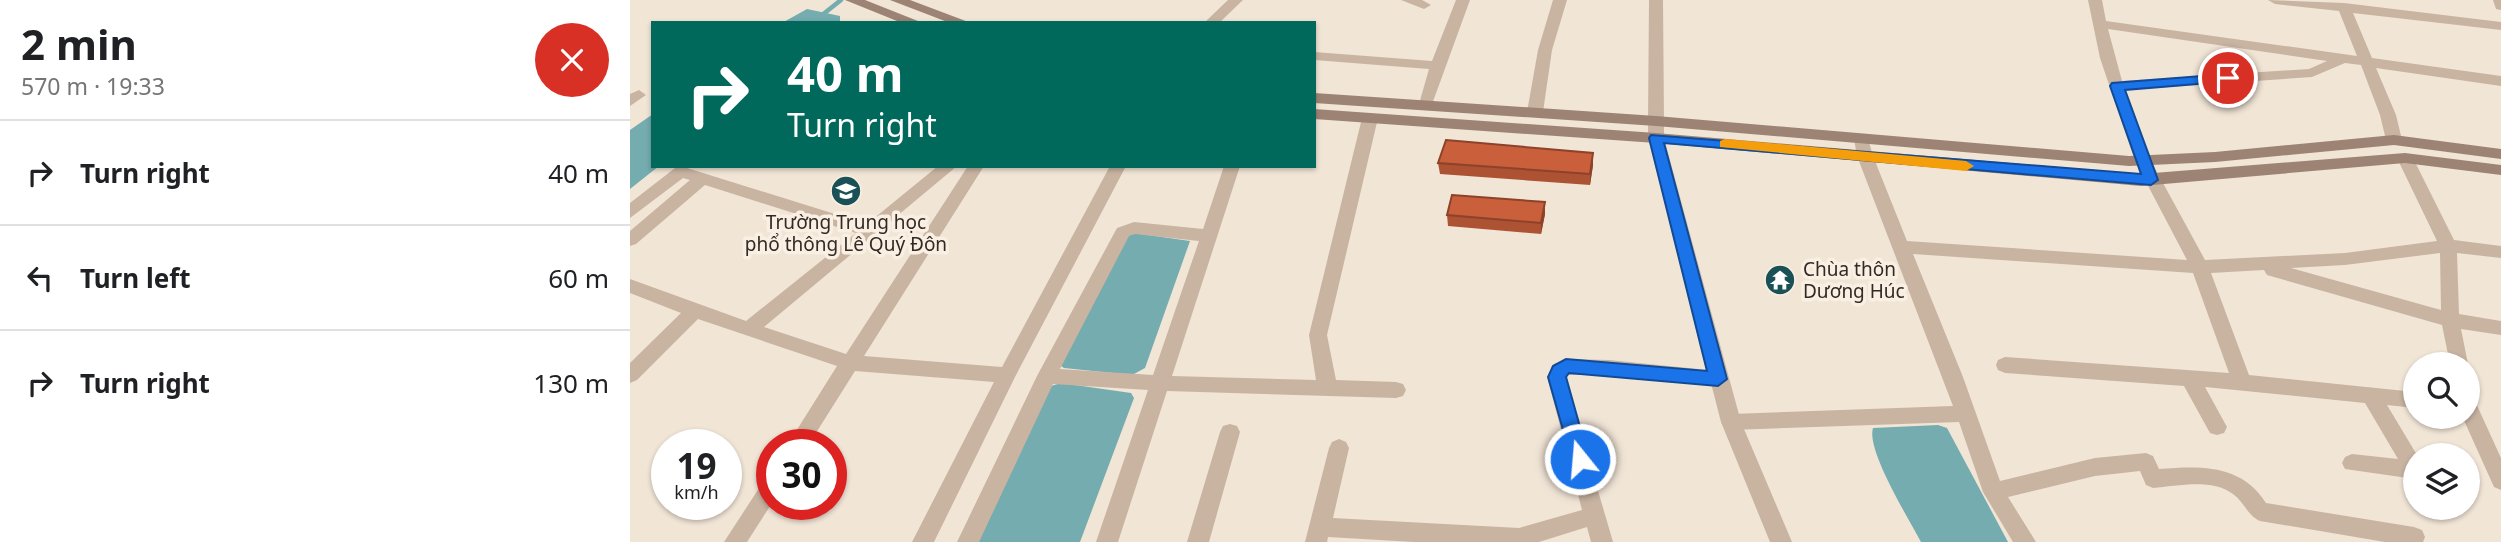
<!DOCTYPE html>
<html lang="en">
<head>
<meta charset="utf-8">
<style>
  body { margin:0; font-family:"Noto Sans",sans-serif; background:#f6f6f6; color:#202124; height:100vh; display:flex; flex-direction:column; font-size:26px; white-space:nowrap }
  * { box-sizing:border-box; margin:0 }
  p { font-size:23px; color:#757577 }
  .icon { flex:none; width:38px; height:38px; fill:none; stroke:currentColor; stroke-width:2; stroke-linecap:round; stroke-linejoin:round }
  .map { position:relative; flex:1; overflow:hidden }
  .details { display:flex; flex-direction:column; background:#fff; width:630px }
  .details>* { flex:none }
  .top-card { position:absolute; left:21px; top:21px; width:665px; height:147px; border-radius:0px; box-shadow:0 2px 5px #0004; background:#00695c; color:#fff; overflow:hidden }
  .controls { position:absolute; left:1773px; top:352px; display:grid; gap:14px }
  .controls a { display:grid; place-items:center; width:77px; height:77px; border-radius:50%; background:#fff; box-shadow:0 2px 5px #0004; font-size:35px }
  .speed { position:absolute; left:21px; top:429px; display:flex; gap:14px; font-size:35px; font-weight:700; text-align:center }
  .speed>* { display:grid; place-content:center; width:91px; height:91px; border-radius:50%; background:#fff; box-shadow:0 2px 5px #0004; line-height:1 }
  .speed small { font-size:18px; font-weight:400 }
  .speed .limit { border:10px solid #d22; background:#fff; color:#111 }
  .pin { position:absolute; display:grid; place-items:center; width:60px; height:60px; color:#fff; margin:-30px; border:4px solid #fff; border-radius:50%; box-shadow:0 2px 7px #0007 }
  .me { position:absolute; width:77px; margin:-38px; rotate:343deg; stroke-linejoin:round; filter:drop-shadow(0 0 5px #0008) }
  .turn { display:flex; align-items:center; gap:24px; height:147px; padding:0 21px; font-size:32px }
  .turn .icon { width:91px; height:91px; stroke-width:2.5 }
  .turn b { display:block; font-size:49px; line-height:60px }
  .round { display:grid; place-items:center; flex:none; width:74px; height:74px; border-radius:37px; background:#f6f6f6 }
  .head { display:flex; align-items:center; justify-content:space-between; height:119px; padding:0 21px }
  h1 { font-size:42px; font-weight:700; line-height:52px }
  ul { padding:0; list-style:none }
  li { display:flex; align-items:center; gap:21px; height:105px; padding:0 21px; border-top:2px solid #e0e0e0 }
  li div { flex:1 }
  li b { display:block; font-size:26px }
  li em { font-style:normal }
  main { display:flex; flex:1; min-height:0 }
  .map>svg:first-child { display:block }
  .water { fill:#75acaf }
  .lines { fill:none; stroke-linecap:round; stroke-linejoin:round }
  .stream { stroke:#75acaf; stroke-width:4.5 }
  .minor { fill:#c9b4a2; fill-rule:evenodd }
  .tertiary { fill:#c9b4a2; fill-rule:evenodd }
  .secondary { fill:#9d8374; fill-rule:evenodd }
  .wall { fill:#ae5234 }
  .shaded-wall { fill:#8d422a }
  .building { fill:#ca5f3c; stroke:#8d422a; stroke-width:2 }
  .route { fill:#1a73e8; stroke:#114b97; stroke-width:2 }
  .slow { fill:#f59e0b }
  .labels { text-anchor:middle; stroke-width:7; stroke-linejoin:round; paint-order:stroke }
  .poi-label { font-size:19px; fill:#342a25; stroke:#f9efe2 }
</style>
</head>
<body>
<main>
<section class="details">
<div class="head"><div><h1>2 min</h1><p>570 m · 19:33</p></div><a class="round" style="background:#d93025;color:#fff"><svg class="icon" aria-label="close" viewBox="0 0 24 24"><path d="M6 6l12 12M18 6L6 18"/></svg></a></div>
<ul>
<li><svg class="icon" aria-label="right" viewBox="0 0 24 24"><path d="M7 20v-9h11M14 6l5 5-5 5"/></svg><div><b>Turn right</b></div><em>40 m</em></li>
<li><svg class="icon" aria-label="left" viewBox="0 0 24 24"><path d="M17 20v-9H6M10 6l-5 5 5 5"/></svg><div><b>Turn left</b></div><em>60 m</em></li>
<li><svg class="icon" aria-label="right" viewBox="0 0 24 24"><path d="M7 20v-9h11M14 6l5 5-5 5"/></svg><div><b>Turn right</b></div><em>130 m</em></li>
</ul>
</section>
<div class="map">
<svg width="1871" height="542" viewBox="0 0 1871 542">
  <rect width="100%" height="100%" fill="#f1e5d6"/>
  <!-- water -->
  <path class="water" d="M 177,9 L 210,16 L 210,22 L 152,23 Z
    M 23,114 L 23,166 L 29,166 L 0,189 L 0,130 Z
    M 504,233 L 560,241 L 515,368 L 502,375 L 434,368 L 431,366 L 495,236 Z
    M 431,383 L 501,393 L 504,398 L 450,542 L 345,542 L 421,386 Z
    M 1308,425 L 1317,428 L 1378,542 L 1291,542 C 1279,519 1236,450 1243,428 Z"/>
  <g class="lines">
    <!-- stream -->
    <path class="stream" d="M 182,23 L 211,0"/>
    <!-- minor -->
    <path class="minor" d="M 771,0 L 792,0 L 801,5 L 794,9 Z
      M 826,0 L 840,0 L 801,107 L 791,107 L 789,104 L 799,69 L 684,60 L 684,52 L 802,61 Z
      M 923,0 L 937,0 L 922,50 L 913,112 L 905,117 L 897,112 L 908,50 Z
      M 1019,0 L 1033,0 L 1034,121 L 1026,126 L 1018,121 Z
      M 1458,0 L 1472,0 L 1476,21 L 1727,56 L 1709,11 L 1645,4 L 1638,0 L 1714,3 L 1871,22 L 1871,30 L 1723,13 L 1742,58 L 1871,76 L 1871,86 L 1746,68 L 1766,115 L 1772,140 L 1764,145 L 1756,140 L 1750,115 L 1731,65 L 1715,63 L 1682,77 L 1496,90 L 1521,161 L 1575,260 L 1715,253 L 1807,241 L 1767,158 L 1775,153 L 1783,158 L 1824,240 L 1871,246 L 1871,258 L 1827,253 L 1829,314 L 1871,321 L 1871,335 L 1831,329 L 1838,364 L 1838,366 L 1820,364 L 1812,325 L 1637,275 L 1634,270 L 1581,273 L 1619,375 L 1785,392 L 1785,408 L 1757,405 L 1787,455 L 1785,479 L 1715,469 L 1712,463 L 1715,457 L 1722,454 L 1768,459 L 1735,403 L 1575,387 L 1597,427 L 1594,433 L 1587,435 L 1580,433 L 1554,386 L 1375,373 L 1368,370 L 1366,365 L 1368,360 L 1375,357 L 1599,373 L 1563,273 L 1283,254 L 1333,377 L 1370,481 L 1465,458 L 1516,453 L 1523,456 L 1529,469 C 1571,466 1611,464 1636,503 L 1784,527 L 1792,530 L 1795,537 L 1793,542 L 1755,542 L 1630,521 C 1618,516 1614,502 1603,494 C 1582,478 1547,486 1523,488 L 1516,485 L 1510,471 L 1465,476 L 1378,497 L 1406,542 L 1383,542 L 1353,492 L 1329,422 L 1101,430 L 1094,428 L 1091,422 L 1094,416 L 1101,414 L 1323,406 L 1227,156 L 1224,139 L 1227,135 L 1237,135 L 1243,156 L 1277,241 L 1557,260 L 1505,161 L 1470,58 ZM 1478,29 L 1697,61 L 1679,69 L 1492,81 ZM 1810,253 L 1811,310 L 1661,268 L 1715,265 Z
      M 1863,0 L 1871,0 L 1871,10 L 1866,9 Z
      M 9,90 L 16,95 L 0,106 L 0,94 Z
      M 740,113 L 748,118 L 697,335 L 706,380 L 766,382 L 773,384 L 776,390 L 773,396 L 766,398 L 537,391 L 488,542 L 466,542 L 518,390 L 423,384 L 349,542 L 327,542 L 407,376 L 487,228 L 504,222 L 573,229 L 594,166 L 610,166 L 542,376 L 686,380 L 679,335 L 732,118 ZM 505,234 L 569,241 L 523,375 L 430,369 L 499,236 Z
      M 308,166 L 327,166 L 134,327 L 216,354 L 338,166 L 354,166 L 234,356 L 372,367 L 480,166 L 496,166 L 385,377 L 304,542 L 282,542 L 364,382 L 225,371 L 179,444 L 158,444 L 207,366 L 68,319 L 7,380 L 0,383 L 0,363 L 51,313 L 0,293 L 0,279 L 116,321 L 226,233 L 75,185 L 6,244 L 0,246 L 0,231 L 60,180 L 53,178 L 0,218 L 0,203 L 45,168 L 57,168 L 237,224 Z
      M 939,359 L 979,360 L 1088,371 L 1095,373 L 1098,379 L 1095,385 L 1088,387 L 979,375 L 937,375 L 938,388 L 983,542 L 961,542 L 957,527 L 909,542 L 784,542 L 698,537 L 697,542 L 675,542 L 699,448 L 702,442 L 709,439 L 716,442 L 719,448 L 703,518 L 889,528 L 952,510 L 918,380 L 924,364 Z
      M 1838,399 L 1845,401 L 1871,458 L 1871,490 L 1864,487 L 1832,416 L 1838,416 Z
      M 600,424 L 607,426 L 610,432 L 579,542 L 557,542 L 590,432 L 593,426 Z
      M 142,476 L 142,503 L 117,542 L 94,542 L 135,479 Z"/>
    <!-- tertiary -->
    <path class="tertiary" d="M 598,0 L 613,0 L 589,23 L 574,23 Z
      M 1026,116 L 1034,121 L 1034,138 L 1111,422 L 1162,542 L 1140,542 L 1091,422 L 1018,138 L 1018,121 Z"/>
    <!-- secondary -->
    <path class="secondary" d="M 215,0 L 235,0 L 293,23 L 272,23 Z
      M 260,0 L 280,0 L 341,23 L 320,23 Z
      M 684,93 L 1026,116 L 1499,156 L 1585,152 L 1764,135 L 1871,149 L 1871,159 L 1764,145 L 1585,162 L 1499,166 L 1026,126 L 684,103 Z
      M 684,109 L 1026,133 L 1511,174 L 1775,153 L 1871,165 L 1871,175 L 1775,163 L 1511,186 L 1026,143 L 684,119 Z"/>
  </g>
  <!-- wall -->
  <path class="wall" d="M 963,153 L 963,165 L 960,185 L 810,174 L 808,163 Z
    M 915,202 L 915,214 L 911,234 L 818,226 L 817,215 Z"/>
  <!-- shaded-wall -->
  <path class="shaded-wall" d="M 963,153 L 963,165 L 960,185 L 960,174 Z
    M 915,202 L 915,214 L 911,234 L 911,223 Z"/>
  <!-- building -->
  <path class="building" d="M 816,140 L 963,153 L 960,174 L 808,163 Z
    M 822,195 L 915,202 L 911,223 L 817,215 Z"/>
  <!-- route -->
  <path class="route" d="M 1598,74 L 1605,78 L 1603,81 L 1495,90 L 1528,180 L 1521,185 L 1034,143 L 1097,379 L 1088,386 L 939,373 L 936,377 L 959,459 L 956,465 L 943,465 L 918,377 L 923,366 L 936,359 L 1077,371 L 1019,138 L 1021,135 L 1511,174 L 1480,86 L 1482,83 Z"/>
  <!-- slow -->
  <path class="slow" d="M 1095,139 L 1336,161 L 1344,166 L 1336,171 L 1090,147 L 1090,141 Z"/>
  <!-- icons -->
  <defs>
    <g id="school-disc" transform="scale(1.575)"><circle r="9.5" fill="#1a5156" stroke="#f9efe2"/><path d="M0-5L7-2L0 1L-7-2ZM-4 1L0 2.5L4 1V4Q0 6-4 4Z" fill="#fff"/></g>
    <g id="temple-disc" transform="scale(1.575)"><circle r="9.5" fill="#1a5156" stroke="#f9efe2"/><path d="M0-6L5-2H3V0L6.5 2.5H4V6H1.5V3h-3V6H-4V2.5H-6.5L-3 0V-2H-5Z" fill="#fff"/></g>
  </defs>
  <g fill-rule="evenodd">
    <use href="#school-disc" x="216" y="191"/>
    <use href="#temple-disc" x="1150" y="280"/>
  </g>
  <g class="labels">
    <!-- poi labels -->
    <g class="poi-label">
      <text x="216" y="229">Trường Trung học<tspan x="216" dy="22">phổ thông Lê Quý Đôn</tspan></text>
      <text x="1173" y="276" text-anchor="start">Chùa thôn<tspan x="1173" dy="22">Dương Húc</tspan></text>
    </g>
  </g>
</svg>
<div class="controls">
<a><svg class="icon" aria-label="search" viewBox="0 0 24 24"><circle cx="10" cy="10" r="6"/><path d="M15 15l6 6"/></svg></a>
<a><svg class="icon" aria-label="layers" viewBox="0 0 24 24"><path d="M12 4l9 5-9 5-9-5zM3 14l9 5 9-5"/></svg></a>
</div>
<div class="speed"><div>19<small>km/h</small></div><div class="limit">30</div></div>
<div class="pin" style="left:1598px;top:78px;background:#d93025"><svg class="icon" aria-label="arrive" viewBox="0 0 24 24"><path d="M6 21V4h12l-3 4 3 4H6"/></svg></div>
<svg class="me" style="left:950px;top:459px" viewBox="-20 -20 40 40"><circle r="17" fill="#1a73e8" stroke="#fff" stroke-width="3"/><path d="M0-11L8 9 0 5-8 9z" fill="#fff"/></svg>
<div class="top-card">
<div class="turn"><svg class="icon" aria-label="right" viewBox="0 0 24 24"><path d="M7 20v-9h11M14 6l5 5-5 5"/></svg><div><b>40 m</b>Turn right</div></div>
</div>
</div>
</main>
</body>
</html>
